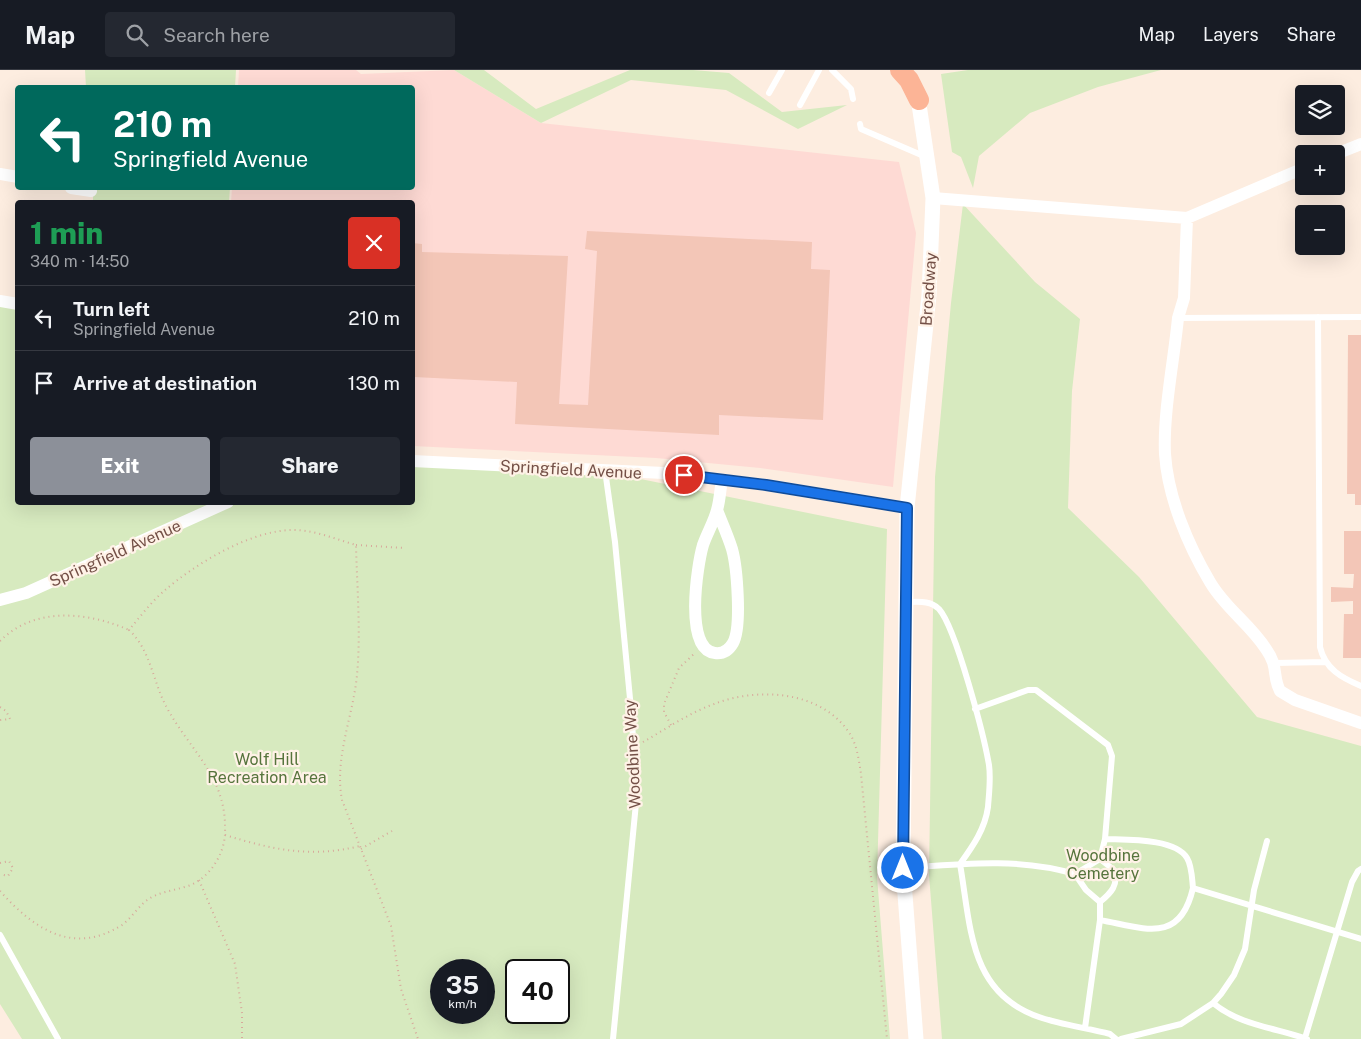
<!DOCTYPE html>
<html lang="en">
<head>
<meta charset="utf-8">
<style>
  body { margin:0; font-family:"Public Sans",sans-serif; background:#242831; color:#f1f3f6; height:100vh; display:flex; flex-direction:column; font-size:19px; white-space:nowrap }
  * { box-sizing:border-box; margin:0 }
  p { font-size:16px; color:#9ea1a6 }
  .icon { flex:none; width:28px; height:28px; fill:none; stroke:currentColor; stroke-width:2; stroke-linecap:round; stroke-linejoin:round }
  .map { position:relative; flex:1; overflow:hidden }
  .side { position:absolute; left:15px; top:130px; width:400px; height:305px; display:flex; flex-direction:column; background:#171b24; border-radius:5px; box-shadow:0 5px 20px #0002 }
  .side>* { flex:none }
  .top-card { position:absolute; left:15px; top:15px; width:400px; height:105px; border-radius:5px; box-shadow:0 5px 20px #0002; background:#00695c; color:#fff; overflow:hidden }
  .buttons { position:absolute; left:1295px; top:15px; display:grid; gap:10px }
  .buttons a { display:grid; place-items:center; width:50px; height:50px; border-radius:5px; background:#171b24; box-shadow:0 5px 20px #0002; font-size:25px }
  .speed { position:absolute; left:430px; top:889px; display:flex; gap:10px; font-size:25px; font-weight:700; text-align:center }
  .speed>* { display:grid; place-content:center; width:65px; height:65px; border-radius:50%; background:#171b24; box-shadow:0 5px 20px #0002; line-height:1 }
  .speed small { font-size:12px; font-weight:400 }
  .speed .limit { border:2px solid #111; border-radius:8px; background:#fff; color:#111 }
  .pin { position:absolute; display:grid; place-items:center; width:42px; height:42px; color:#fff; margin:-21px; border:2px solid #fff; border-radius:50%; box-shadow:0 1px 5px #0007 }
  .me { position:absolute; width:55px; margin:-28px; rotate:0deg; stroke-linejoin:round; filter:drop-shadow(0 0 4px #0008) }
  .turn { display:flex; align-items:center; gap:18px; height:105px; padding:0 15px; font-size:22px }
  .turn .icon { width:65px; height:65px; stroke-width:2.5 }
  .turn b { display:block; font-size:35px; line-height:42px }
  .round { display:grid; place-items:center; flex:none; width:52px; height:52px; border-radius:5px; background:#242831 }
  .summary { display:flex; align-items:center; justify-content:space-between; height:85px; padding:0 15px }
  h1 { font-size:30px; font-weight:800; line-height:38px; color:#1e9e55 }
  .primary-button { display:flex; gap:10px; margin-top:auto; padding:10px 15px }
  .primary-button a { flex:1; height:58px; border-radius:5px; background:#8c9099; color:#fff; font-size:20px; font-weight:800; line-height:58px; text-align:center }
  .primary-button a+a { background:#242831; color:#f1f3f6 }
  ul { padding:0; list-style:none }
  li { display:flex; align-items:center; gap:15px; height:65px; padding:0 15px; border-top:1px solid #363941 }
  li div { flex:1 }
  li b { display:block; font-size:19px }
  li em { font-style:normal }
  header { display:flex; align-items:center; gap:30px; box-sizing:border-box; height:70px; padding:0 25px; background:#171b24; border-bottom:1px solid #363941 }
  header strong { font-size:24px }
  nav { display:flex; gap:28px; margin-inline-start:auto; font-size:18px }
  .search { width:350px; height:45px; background:#242831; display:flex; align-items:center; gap:12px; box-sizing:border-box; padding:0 18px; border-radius:5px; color:#9ea1a6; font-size:19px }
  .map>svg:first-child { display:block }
  .commercial { fill:#fedad4 }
  .green { fill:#d7eabf; fill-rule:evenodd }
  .building { fill:#f3c6b7 }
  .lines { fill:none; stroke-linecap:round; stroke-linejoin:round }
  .path { stroke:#d7a99b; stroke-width:2; stroke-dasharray:1 4; stroke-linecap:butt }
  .service { stroke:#fff; stroke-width:6 }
  .minor { stroke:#fff; stroke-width:12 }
  .tertiary { stroke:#fff; stroke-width:15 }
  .trunk { stroke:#fcb496; stroke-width:20 }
  .route-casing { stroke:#114b97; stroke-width:12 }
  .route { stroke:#1a73e8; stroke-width:9 }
  .labels { text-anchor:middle; stroke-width:4.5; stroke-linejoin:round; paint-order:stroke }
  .street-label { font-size:16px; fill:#745047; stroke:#fff2e7 }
  .park-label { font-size:16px; fill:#56743c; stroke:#fff2e7 }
</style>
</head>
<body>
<header>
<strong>Map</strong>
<div class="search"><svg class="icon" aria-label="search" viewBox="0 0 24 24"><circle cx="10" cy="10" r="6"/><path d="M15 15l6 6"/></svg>Search here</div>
<nav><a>Map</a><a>Layers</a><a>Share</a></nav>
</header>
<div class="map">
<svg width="1361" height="969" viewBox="0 0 1361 969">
  <rect width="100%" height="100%" fill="#fdede0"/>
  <!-- commercial -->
  <path class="commercial" d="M 239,0 L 356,0 L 361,4 L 454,0 L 541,53 L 899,92 L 916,163 L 893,417 L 760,398 L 656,388 L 413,376 L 412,132 L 231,132 L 232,118 L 412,118 L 412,18 L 238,17 Z"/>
  <!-- green -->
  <path class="green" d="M 85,0 L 236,0 L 235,17 L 86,17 Z
    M 454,0 L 484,0 L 536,39 L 630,0 L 693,0 L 729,3 L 782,42 L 847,35 L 798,59 L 726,20 L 631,10 L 541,53 Z
    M 968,0 L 1161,0 L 1098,17 L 1030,43 L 979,86 L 973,118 L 961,87 L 952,82 L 941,4 Z
    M 93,118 L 230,118 L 229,132 L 93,132 Z
    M 963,134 L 1035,212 L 1080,249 L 1072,321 L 1068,438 L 1139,507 L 1257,647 L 1361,676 L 1361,969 L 942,969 L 929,805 L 935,407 L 951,233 Z
    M 0,232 L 17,235 L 18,432 L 412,432 L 413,394 L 601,401 L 887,459 L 877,807 L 890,969 L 22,969 L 0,934 ZM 441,900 L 484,900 L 484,942 L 441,942 ZM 516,900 L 559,900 L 559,942 L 516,942 Z"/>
  <!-- building -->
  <path class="building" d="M 587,161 L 812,172 L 811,199 L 830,200 L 823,350 L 719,345 L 719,365 L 515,354 L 517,312 L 414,307 L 412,173 L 422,174 L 422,182 L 568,186 L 559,334 L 588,335 L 597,181 L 585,179 Z
    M 1348,265 L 1361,265 L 1361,435 L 1355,435 L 1355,424 L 1347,424 Z
    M 1344,461 L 1361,461 L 1361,588 L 1343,588 L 1344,544 L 1353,544 L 1353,531 L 1331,532 L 1331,517 L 1353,518 L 1354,504 L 1344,504 Z"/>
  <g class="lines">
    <!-- path -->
    <path class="path" d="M 356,475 L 405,478
      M 0,571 C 35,536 88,542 129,560
      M 0,637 L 6,641 L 10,649 L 0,650
      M 671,655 L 664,642 L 664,634 L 679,598 L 695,583
      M 643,672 C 666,659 689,643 714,634 C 757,617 822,620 850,664 C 857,675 859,691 861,704 L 887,969
      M 225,765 C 274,780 310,788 360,776
      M 361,779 L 392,761
      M 0,793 L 9,791 L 13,798 L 8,806 L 0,804
      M 199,810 L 235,894 L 242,943 L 242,969
      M 0,821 C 34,859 73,886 122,855 C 133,847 140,833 152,827 C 164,821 176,820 188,816 C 209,809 225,784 225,762 C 227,707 191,682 167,638 C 153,613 151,580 129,560 C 140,547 151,532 164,521 C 195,494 251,460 293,460 C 315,460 335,469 356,475 C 357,518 361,562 357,605 C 353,647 334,688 342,730 L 391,856 L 401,919 L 418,969"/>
    <!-- service -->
    <path class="service" d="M 832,0 L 851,19 L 853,29
      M 769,23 L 782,0
      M 800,35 L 819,0
      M 860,54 L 861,59 L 926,87
      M 1318,247 L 1320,577 C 1325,599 1342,608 1361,616
      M 1178,248 L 1361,247
      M 605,400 L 615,472 L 631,639 L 637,723 L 613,969
      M 907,532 C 918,532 930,530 939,539 C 956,558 984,666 989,695 C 991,709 989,723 988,737 C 985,759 973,776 960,794 C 971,857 969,923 1039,947 C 1062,955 1087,958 1110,964 L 1116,969
      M 1275,593 L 1325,592
      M 975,639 L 1028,620 L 1036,620 L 1108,675 L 1112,686 L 1105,769 L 1100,789
      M 1105,769 C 1126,770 1175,768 1187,788 C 1192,796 1192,809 1193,818 L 1361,869
      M 903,798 C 959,794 1019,787 1075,804 L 1086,820 L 1100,832 L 1100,850 L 1085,958
      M 1075,804 L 1100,789 L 1114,800 C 1119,815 1111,823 1100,832
      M 1100,850 C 1144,858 1180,875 1193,818
      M 0,865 L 58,969
      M 1213,933 C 1239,955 1276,958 1307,969
      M 1305,968 L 1352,812 L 1358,801 L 1361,799
      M 1121,969 L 1181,954 L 1213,933 L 1221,924 L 1234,905 L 1245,879 L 1254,820 L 1267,771"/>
    <!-- minor -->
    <path class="minor" d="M 1336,84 L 1361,74
      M 0,104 L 18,107
      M 71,118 L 91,121
      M 933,128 L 1187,148 L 1304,98
      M 1187,148 L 1184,228 L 1178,248 C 1174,290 1163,343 1165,384 C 1168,428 1188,475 1210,512 C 1225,538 1250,554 1266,579 C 1279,597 1272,606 1280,621 L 1295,630 L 1361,653
      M 0,231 L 18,234
      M 412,391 L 664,403 L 766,415 L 907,438
      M 717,440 C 722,453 728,466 732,479 C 737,497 742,557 733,573 C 729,580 723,584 715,583 C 684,580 697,496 703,475 C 707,463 714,452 717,440 C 720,430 720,420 722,410
      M 0,530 L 26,523 L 228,432"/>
    <!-- tertiary -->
    <path class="tertiary" d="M 916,969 L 903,798 L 907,438 L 929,225 L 933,128 L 917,21"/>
    <!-- trunk -->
    <path class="trunk" d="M 900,0 L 909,10 L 919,30"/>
  </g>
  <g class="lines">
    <!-- route casing -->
    <g class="route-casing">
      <path id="route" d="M 684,405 L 766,415 L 907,438 L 903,798"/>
    </g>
    <!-- route -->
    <use href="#route" class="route"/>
  </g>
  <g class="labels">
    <!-- street labels -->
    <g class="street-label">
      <text transform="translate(928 219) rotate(-86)" y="6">Broadway</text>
      <text transform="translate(571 399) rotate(3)" y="6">Springfield Avenue</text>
      <text transform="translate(115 483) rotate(-24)" y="6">Springfield Avenue</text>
      <text transform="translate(632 684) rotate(-93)" y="6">Woodbine Way</text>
    </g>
    <!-- park labels -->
    <g class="park-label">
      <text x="267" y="695">Wolf Hill<tspan x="267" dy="18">Recreation Area</tspan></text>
      <text x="1103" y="791">Woodbine<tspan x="1103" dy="18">Cemetery</tspan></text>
    </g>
  </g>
</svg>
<div class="buttons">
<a><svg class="icon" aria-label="layers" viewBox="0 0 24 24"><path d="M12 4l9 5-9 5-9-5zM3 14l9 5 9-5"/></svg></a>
<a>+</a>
<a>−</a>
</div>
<div class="speed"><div>35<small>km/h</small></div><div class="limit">40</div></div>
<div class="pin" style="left:684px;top:405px;background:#d93025"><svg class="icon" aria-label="arrive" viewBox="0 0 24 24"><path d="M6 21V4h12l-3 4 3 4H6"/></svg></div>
<svg class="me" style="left:903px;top:798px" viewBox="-20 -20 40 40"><circle r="17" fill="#1a73e8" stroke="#fff" stroke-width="3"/><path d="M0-11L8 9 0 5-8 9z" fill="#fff"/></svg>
<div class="top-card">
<div class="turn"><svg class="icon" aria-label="left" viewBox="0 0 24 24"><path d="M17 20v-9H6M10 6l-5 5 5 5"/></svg><div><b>210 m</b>Springfield Avenue</div></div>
</div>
<section class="side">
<div class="summary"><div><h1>1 min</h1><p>340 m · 14:50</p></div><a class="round" style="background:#d93025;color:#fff"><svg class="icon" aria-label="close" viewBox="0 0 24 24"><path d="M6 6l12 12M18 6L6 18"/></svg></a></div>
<ul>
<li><svg class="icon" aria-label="left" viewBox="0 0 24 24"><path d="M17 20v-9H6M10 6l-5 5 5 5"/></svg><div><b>Turn left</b><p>Springfield Avenue</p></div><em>210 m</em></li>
<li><svg class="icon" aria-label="arrive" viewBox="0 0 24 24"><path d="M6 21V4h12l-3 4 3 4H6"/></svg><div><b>Arrive at destination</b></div><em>130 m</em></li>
</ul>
<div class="primary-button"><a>Exit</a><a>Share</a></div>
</section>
</div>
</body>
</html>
